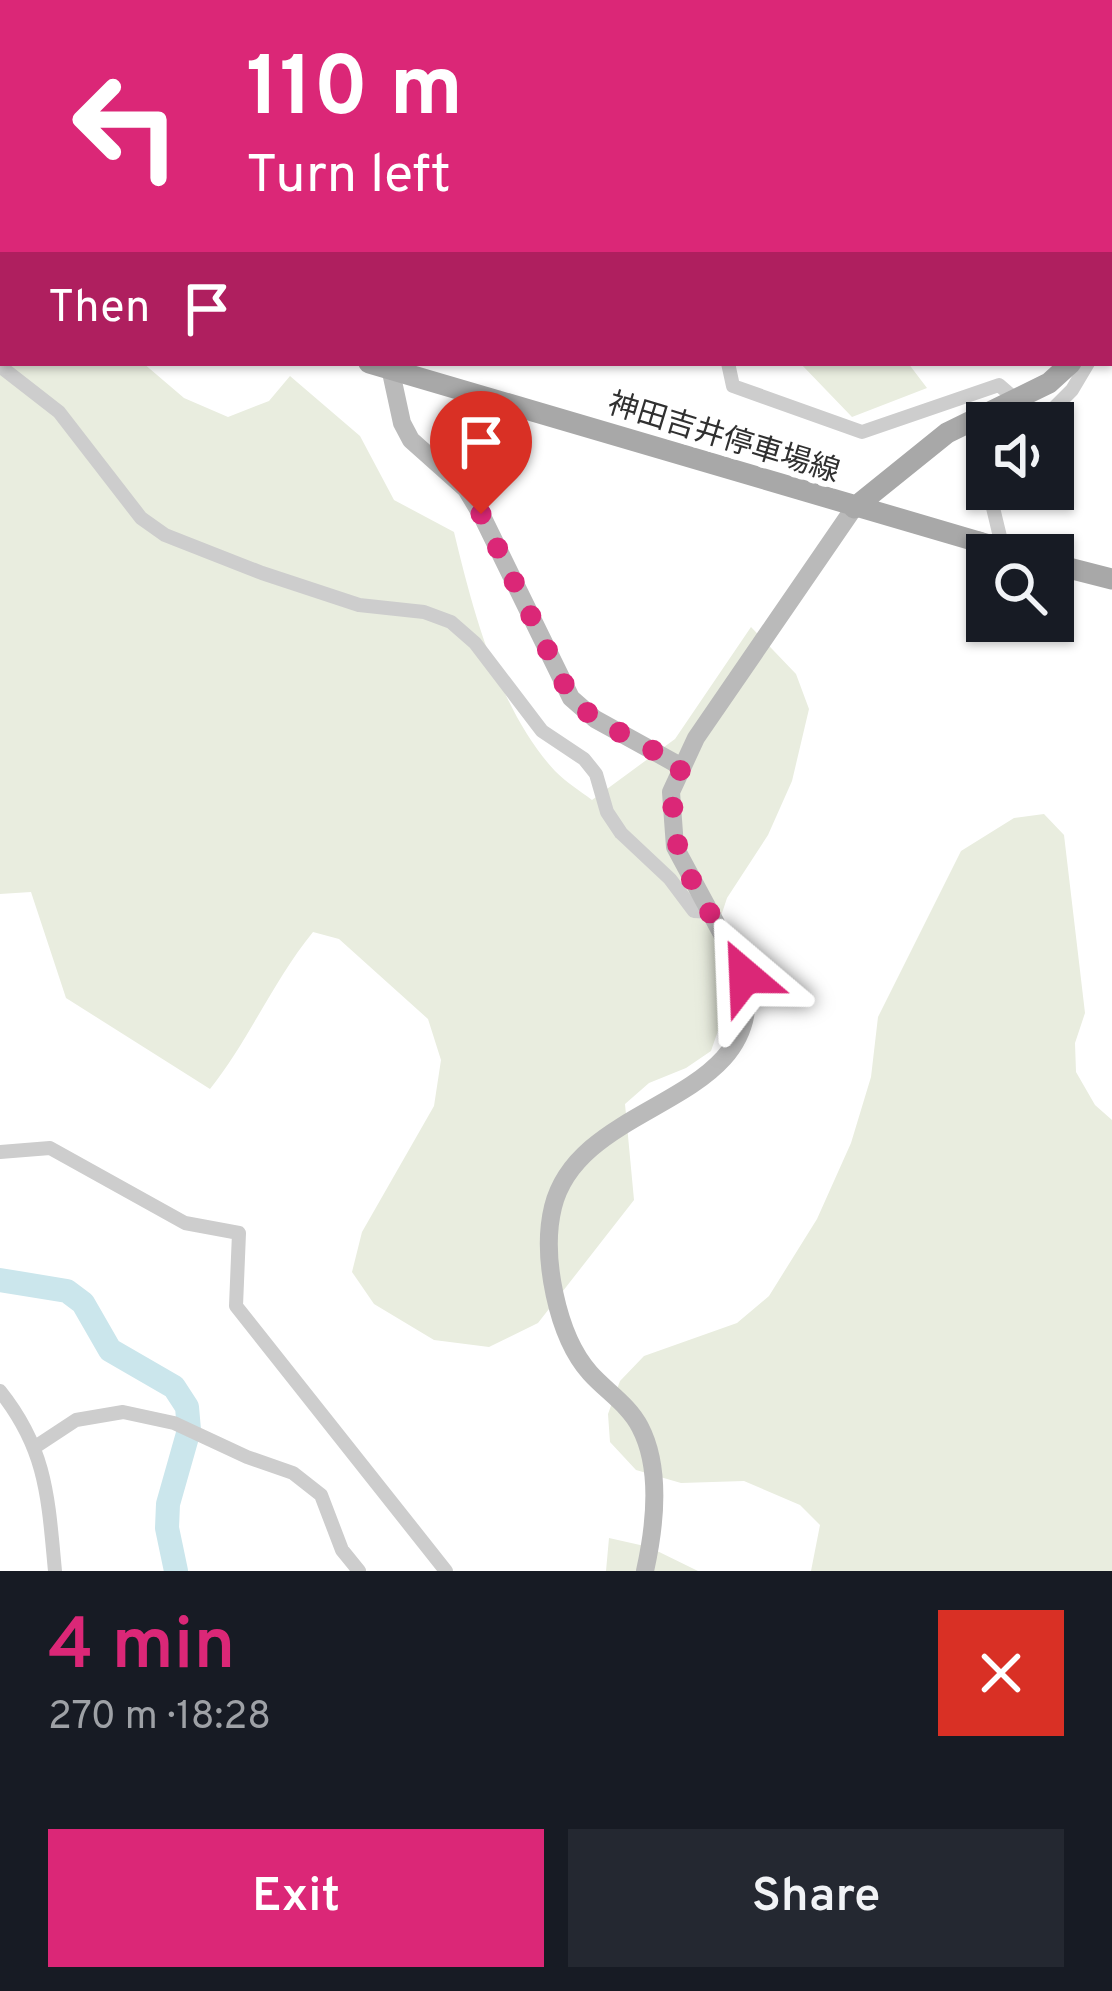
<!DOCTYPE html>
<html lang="en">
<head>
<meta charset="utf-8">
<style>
  body { margin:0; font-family:Overpass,"Noto Sans JP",sans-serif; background:#242831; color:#f1f3f6; height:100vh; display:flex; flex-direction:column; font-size:45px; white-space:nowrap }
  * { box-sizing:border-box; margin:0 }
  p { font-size:39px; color:#9ea1a6 }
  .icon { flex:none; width:66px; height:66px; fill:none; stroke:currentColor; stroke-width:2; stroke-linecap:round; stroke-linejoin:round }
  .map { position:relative; height:1571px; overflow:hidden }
  .drawer { display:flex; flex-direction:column; background:#171b24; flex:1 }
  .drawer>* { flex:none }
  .hud { position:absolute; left:0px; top:0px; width:1113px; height:366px; box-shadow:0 3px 9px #0004; background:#db2777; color:#fff; overflow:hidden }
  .fabs { position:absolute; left:966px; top:402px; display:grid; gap:24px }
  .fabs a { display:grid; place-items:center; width:108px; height:108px; border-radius:0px; background:#171b24; box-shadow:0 3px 9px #0004; font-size:60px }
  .pin { position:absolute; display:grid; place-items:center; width:102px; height:102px; color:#fff; margin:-123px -51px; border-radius:50% 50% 50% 0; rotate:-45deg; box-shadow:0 0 12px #0007 }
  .pin .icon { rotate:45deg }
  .me { position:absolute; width:132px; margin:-66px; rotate:334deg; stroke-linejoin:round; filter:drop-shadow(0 0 9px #0008) }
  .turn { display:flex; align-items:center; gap:42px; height:252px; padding:0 48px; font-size:54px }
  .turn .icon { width:156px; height:156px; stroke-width:2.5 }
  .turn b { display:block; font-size:84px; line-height:102px }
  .then { display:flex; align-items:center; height:114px; padding:0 48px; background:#0003; gap:24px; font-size:45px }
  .round { display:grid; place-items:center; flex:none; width:126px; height:126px; border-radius:0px; background:#242831 }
  .overview { display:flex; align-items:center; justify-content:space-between; height:204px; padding:0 48px }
  h1 { font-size:72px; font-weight:600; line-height:90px; color:#db2777 }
  .cta { display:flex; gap:24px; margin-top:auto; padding:24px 48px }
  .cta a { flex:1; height:138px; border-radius:0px; background:#db2777; color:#fff; font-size:48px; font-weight:600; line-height:138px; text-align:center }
  .cta a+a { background:#242831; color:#f1f3f6 }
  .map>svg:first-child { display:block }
  .green { fill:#e9eddf }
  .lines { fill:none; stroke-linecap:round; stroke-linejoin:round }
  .river { stroke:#cbe6ec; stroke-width:24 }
  .path { stroke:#cdcdcd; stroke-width:3; stroke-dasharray:6 6; stroke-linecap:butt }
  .street { stroke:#cdcdcd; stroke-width:14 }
  .secondary { stroke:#bababa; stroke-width:18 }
  .primary { stroke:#a8a8a8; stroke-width:21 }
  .primary-bridge { stroke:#a8a8a8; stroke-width:21 }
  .route { stroke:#db2777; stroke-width:21; stroke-dasharray:0 37.8 }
  .labels { text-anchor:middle; stroke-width:12; stroke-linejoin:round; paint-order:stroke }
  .street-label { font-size:30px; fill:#303030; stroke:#fff }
</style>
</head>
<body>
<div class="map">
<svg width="1112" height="1571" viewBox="0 0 1112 1571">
  <rect width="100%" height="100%" fill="#fff"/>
  <!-- green -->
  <path class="green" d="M 0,252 L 3,363 L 143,363 L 184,398 L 228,417 L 269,401 L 290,376 L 360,436 L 394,500 L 454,532 C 473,611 499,711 555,771 C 566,782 580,791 592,800 L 675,739 L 751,627 L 796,674 L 809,709 L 792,781 L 768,835 L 727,898 L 718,925 L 722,1019 L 711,1051 L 686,1068 L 649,1083 L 625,1104 L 634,1200 L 538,1323 L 489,1347 L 434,1340 L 374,1304 L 352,1272 L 362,1232 L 434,1106 L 441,1060 L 428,1019 L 339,939 L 313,932 C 273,981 249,1040 210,1089 L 66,998 L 31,892 L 0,894 Z
    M 800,363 L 908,363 L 927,388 L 852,417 Z
    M 1044,814 L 1064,835 L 1085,1013 L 1075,1043 L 1076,1072 L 1095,1105 L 1112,1120 L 1112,1571 L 811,1571 L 820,1525 L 800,1505 L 744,1481 L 681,1483 L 636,1470 L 610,1442 L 608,1414 L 620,1381 L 644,1356 L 737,1323 L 769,1296 L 817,1219 L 851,1143 L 871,1077 L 878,1017 L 961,851 L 1014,818 Z
    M 609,1538 L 649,1547 L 698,1571 L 606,1571 Z"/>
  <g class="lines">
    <!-- river -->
    <path class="river" d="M 0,1280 L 67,1291 L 83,1303 L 110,1350 L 174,1387 L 187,1407 L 189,1430 L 168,1504 L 167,1528 L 176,1571"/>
    <!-- path -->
    <path class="path" d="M 990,3 L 991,0"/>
    <!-- street -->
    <path class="street" d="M 608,0 L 608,3
      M 904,0 L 910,3
      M 456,3 L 456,0
      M 1110,339 L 1112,340
      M 728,363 L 733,386 L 862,432 L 999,385 L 1014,398
      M 0,366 L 59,412 L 141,518 L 165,535 L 262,573 L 359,605 L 424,612 L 451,622 L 475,643 L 542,731 L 584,759 L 596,774 L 607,812 L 621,833 L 670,879 L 694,911 L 713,912
      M 1039,423 L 1072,390 L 1088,363
      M 987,483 L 1002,545 L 1008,551
      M 1053,605 L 1054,608
      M 0,1152 L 50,1148 L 185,1223 L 239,1233 L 236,1306 L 446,1571
      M 0,1391 C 47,1450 48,1498 55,1571
      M 35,1447 L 76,1420 L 123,1412 L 174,1423 L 247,1457 L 293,1473 L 321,1495 L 342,1550 L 359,1571"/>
    <!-- secondary -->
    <path class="secondary" d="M 312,0 L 312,3
      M 389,363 L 402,423 L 411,440 L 466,489 L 481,514 L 571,698 L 595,719 L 682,767
      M 645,1571 C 655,1526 662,1469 640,1427 C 629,1405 606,1391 590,1373 C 557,1336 541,1256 553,1207 C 580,1097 768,1107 745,977 L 675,847 L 671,792 L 696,738 L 854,508"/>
    <!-- primary -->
    <path class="primary" d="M 1110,37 L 1112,35
      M 0,79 L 3,82
      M 369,363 L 979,542
      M 854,508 L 947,433 L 1049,383 L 1071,363
      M 1053,564 L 1112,579"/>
    <!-- primary-bridge -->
    <path class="primary-bridge" d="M 979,542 L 1023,555"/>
  </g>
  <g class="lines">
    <!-- route -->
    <path class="route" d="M 481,514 L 571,698 L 595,719 L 682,766 C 649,846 713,906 745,976"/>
  </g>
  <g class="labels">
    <!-- street labels -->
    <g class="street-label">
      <text transform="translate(724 437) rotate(17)" y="10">神田吉井停車場線</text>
    </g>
  </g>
</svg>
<div class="fabs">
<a><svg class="icon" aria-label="sound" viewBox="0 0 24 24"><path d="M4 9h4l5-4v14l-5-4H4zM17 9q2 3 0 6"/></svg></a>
<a><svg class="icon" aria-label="search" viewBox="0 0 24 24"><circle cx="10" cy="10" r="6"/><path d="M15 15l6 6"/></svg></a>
</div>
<div class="pin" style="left:481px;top:514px;background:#d93025"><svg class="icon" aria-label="arrive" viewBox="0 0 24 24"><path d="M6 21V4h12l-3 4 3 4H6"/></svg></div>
<svg class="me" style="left:745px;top:976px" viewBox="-20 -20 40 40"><path d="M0-17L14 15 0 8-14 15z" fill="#db2777" stroke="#fff" stroke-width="4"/></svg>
<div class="hud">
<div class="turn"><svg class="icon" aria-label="left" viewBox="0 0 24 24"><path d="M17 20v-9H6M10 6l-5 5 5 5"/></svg><div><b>110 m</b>Turn left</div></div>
<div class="then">Then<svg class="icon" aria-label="arrive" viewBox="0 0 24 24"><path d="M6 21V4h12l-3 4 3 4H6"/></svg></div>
</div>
</div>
<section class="drawer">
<div class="overview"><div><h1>4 min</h1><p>270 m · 18:28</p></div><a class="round" style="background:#d93025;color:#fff"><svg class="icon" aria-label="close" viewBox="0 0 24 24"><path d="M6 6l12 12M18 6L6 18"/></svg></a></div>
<div class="cta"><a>Exit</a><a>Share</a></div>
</section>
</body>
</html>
